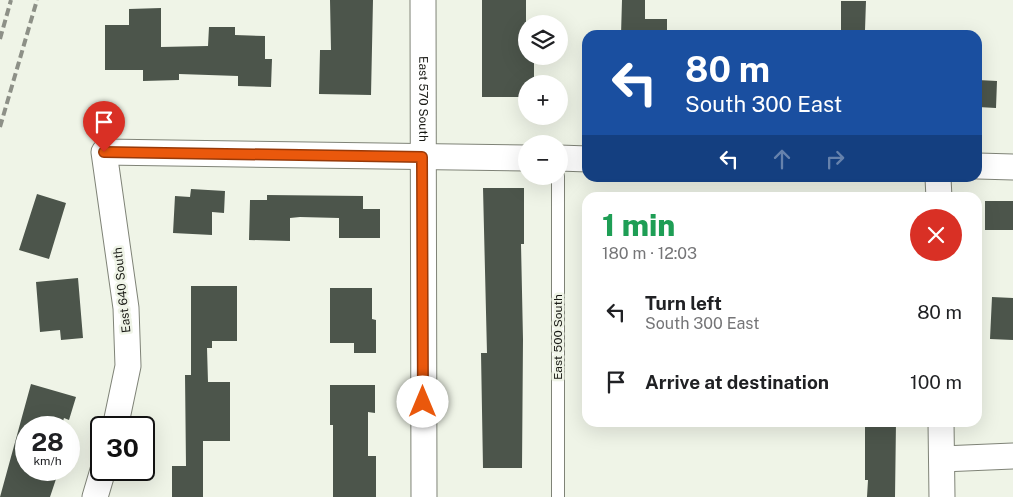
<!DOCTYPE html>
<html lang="en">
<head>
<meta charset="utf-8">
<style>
  body { margin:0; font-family:"Public Sans",sans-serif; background:#f6f6f6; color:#202124; height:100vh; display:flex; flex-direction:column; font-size:19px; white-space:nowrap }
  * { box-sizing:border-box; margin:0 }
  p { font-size:16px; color:#757577 }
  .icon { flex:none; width:28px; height:28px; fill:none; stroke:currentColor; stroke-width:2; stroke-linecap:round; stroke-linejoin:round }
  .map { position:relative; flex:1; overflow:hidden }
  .sheet { position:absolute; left:582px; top:192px; width:400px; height:235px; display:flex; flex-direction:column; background:#fff; border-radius:15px; box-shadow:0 5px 20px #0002 }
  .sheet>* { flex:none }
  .hud { position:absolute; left:582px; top:30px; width:400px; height:152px; border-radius:15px; box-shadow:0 5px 20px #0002; background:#1a4fa0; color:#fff; overflow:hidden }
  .controls { position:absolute; left:518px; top:15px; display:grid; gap:10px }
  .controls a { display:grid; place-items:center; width:50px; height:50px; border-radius:50%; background:#fff; box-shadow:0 5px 20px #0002; font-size:25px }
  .speed { position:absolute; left:15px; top:416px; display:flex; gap:10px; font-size:25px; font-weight:700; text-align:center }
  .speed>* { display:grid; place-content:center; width:65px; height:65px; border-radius:50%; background:#fff; box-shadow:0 5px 20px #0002; line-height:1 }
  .speed small { font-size:12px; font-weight:400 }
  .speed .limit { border:2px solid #111; border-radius:8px; background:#fff; color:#111 }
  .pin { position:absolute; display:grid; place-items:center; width:42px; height:42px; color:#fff; margin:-51px -21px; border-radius:50% 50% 50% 0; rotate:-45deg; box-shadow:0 0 5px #0007 }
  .pin .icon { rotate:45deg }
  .me { position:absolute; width:55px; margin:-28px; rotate:0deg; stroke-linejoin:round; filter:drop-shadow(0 0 4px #0008) }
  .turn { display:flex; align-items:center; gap:18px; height:105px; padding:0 20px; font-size:22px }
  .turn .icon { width:65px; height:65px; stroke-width:2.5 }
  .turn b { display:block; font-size:35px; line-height:42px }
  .lanes { display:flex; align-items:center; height:48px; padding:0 20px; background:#0003; justify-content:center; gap:25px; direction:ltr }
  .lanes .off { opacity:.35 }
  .round { display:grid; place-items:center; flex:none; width:52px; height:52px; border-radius:26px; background:#f6f6f6 }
  .overview { display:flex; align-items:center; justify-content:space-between; height:85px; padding:0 20px }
  h1 { font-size:30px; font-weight:800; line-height:38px; color:#1e9e55 }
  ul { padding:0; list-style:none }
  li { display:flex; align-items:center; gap:15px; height:70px; padding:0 20px }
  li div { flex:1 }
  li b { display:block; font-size:19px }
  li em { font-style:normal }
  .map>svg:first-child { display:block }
  .building { fill:#4c554b }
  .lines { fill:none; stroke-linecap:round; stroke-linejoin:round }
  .service-casing { stroke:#7f8377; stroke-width:14 }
  .minor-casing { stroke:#7f8377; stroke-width:27 }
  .service { stroke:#fff; stroke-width:12 }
  .minor { stroke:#fff; stroke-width:25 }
  .rail { stroke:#8d9087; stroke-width:4; stroke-dasharray:8 4; stroke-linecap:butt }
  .route-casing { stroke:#983908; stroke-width:12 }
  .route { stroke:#ea580c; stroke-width:9 }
  .labels { text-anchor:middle; stroke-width:5; stroke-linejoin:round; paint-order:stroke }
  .street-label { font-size:12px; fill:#181914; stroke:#eff4e7 }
</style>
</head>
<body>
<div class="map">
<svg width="1013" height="497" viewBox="0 0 1013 497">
  <rect width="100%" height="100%" fill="#eff4e7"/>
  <!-- building -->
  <path class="building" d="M 330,0 L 373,0 L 371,95 L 319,94 L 320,50 L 331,50 Z
    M 482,0 L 526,0 L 526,56 L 534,56 L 534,84 L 526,84 L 526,97 L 482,97 Z
    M 622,0 L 645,0 L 645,19 L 667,19 L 667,35 L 621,35 Z
    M 841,1 L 866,1 L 865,30 L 841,30 Z
    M 161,8 L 161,47 L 208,46 L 209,27 L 235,27 L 235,35 L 265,36 L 265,59 L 272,59 L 271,87 L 238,86 L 238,76 L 179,74 L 179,80 L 143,81 L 143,70 L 105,70 L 105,25 L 129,25 L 129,9 Z
    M 978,80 L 997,81 L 996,108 L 978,107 Z
    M 483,188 L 524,188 L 524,244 L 521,244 L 523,339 L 522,468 L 483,468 L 481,353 L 487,353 Z
    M 191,189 L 225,191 L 224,213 L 212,212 L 212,235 L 173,233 L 175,196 L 190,197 Z
    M 37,194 L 66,203 L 49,259 L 19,250 Z
    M 267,195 L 363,196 L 363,209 L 380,209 L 380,238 L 339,238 L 339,218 L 300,217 L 290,218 L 290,241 L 249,240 L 250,200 L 267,200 Z
    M 985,201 L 1013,201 L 1013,230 L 985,230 Z
    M 78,278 L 83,338 L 61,340 L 60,330 L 40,332 L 36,282 Z
    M 191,286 L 237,286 L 237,341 L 212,341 L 212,348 L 207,348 L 208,382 L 230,382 L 230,441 L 203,441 L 203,497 L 172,497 L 172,466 L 186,466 L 185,375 L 191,375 Z
    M 330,288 L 372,288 L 372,319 L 376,320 L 376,353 L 354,353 L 354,343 L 330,343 Z
    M 992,297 L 1013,298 L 1013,340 L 990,339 Z
    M 31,384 L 76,397 L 69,420 L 64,418 L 61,428 L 26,428 L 26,470 L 59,470 L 50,497 L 0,497 Z
    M 330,385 L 375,385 L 375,413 L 368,412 L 368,456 L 376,456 L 376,497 L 333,497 L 333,425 L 330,425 Z
    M 865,422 L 896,422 L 895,497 L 867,497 L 868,480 L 865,480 Z"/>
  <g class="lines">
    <!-- service casing -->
    <g class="service-casing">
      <path id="service" d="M 558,176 L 558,497"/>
    </g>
    <!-- minor casing -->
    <g class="minor-casing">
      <g id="minor">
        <path id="s1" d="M 423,0 L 424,497"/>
        <path d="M 559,158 L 588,159"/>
        <path d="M 978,166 L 1013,167"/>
        <path d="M 938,178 L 939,198"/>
        <path d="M 941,422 L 942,497"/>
        <path d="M 115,428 L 128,366 L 126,308 L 104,152 L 526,158"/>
        <path d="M 942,459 L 1013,456"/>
        <path d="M 95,497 L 103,470"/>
      </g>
    </g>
    <!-- service -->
    <use href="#service" class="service"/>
    <!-- minor -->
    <use href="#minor" class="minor"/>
    <!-- rail -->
    <path class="rail" d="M 0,39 L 11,0
      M 0,127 L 37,0"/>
  </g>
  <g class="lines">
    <!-- route casing -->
    <g class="route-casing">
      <path id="route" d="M 104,152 L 422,157 L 423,402"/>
    </g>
    <!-- route -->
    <use href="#route" class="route"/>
  </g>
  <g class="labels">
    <!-- street labels -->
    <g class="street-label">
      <text dy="4" stroke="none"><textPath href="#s1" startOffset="99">East 570 South</textPath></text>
      <text transform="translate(122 290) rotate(-96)" y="4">East 640 South</text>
      <text transform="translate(558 337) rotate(-90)" y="4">East 500 South</text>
    </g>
  </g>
</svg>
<div class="controls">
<a><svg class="icon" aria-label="layers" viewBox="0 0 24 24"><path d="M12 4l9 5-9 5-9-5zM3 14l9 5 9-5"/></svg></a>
<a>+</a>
<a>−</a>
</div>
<div class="speed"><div>28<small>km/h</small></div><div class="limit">30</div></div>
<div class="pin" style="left:104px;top:152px;background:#d93025"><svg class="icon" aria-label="arrive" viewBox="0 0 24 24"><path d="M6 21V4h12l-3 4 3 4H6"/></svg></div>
<svg class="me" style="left:423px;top:402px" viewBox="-20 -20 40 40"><circle r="19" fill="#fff"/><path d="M0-13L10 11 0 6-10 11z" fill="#ea580c"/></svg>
<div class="hud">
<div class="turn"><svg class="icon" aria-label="left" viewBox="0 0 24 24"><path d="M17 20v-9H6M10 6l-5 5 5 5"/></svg><div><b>80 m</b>South 300 East</div></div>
<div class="lanes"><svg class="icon" aria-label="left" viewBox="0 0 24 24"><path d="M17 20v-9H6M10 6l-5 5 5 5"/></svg><svg class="icon off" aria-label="ahead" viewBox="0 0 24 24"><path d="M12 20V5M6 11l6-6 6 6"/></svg><svg class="icon off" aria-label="right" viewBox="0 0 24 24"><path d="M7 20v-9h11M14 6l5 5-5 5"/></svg></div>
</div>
<section class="sheet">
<div class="overview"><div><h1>1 min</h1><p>180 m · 12:03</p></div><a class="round" style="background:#d93025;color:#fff"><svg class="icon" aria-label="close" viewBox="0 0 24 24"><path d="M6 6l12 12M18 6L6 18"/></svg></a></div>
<ul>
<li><svg class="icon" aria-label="left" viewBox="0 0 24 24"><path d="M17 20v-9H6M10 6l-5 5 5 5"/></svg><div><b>Turn left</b><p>South 300 East</p></div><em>80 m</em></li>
<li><svg class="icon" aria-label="arrive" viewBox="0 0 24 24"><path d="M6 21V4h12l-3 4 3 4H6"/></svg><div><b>Arrive at destination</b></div><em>100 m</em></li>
</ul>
</section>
</div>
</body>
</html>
